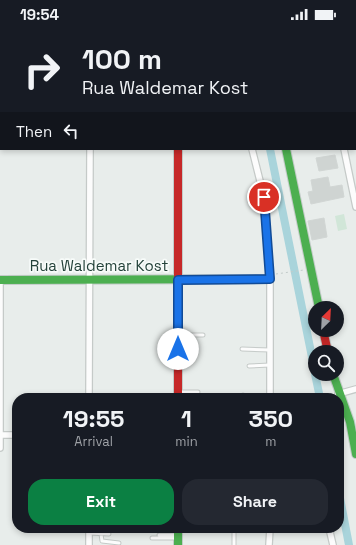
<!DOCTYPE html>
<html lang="en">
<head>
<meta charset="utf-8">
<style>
  body { margin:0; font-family:"Space Grotesk",sans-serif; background:#242831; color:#f1f3f6; height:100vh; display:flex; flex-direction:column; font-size:15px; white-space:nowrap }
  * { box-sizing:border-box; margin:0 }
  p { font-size:13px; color:#9ea1a6 }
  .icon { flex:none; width:22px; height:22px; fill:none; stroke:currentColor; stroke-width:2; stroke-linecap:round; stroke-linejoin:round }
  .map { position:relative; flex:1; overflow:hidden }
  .panel { position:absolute; left:12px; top:365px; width:332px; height:140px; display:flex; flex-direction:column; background:#171b24; border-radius:16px; box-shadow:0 2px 6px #0003 }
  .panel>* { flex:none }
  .banner { position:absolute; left:0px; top:0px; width:356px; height:122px; box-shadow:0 2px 6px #0003; background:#171b24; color:#f1f3f6; overflow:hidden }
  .needle { width:26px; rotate:24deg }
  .fabs { position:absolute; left:308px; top:273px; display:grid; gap:8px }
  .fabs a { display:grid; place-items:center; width:36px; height:36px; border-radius:50%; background:#171b24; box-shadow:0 2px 6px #0003; font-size:20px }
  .pin { position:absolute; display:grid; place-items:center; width:34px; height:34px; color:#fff; margin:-17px; border:2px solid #fff; border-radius:50%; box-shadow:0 1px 4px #0007 }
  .me { position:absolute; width:44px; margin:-22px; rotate:0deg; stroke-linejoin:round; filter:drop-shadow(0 0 3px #0008) }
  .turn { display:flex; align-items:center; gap:14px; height:84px; padding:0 16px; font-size:18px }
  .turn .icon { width:52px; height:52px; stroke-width:2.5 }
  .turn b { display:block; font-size:28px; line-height:34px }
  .then { display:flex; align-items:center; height:38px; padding:0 16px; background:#0003; gap:8px; font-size:15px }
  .eta { display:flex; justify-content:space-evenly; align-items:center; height:68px; text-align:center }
  .eta b { font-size:24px; font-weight:600; line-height:28px }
  .button { display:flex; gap:8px; margin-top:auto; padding:8px 16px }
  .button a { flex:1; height:46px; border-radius:16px; background:#0b8043; color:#fff; font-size:16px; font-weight:600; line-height:46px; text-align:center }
  .button a+a { background:#242831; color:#f1f3f6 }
  .status { display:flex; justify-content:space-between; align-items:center; height:28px; padding:0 20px; background:#171b24; direction:ltr }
  .status svg { height:11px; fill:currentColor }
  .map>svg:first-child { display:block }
  .green { fill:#d1e6d8 }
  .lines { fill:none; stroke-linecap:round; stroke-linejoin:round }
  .river { stroke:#a9d4db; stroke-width:8 }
  .building { fill:#cfd4d2; stroke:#d1d6d4 }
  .lane-casing { stroke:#c5cac8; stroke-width:5 }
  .street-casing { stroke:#c5cac8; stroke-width:8 }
  .fast-casing { stroke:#c3cbc8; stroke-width:10 }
  .slow-casing { stroke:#c3cbc8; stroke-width:10 }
  .jam-casing { stroke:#c3cbc8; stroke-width:10 }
  .path { stroke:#c3ccca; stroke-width:1; stroke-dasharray:2 3; stroke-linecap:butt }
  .lane { stroke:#fcfcfc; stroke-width:3 }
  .street { stroke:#fcfcfc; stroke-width:5.5 }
  .fast { stroke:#4caf50; stroke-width:8 }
  .slow { stroke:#ffc107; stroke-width:8 }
  .jam { stroke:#c62828; stroke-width:8 }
  .route-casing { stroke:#114b97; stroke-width:10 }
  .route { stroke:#1a73e8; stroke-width:7 }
  .labels { text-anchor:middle; stroke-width:3.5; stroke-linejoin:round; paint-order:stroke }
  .street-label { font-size:15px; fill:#24423a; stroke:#f7fbf9 }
</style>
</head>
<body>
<div class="status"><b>19:54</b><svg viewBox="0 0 49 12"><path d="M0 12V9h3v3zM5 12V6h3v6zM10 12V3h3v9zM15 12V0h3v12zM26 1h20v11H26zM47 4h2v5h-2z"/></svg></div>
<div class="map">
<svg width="356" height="517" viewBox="0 0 356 517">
  <rect width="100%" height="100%" fill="#e8edeb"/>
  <!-- green -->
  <path class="green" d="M 344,186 L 347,201 L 338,203 L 335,188 Z"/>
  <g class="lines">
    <!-- river -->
    <path class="river" d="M 270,121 L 315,344
      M 315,346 L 320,370
      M 339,465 L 349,517"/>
  </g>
  <!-- building -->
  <path class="building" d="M 335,127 L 338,140 L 319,143 L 316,130 Z
    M 328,149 L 330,159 L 342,157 L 344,169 L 311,176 L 308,164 L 313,163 L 311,152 Z
    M 324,190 L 327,209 L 312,212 L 308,193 Z"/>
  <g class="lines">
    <!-- lane casing -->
    <g class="lane-casing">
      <path id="lane" d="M 179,307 L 203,307
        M 242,321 L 270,322
        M 249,338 L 270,337
        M 178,364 L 198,364
        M 243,367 L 243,370
        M 89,505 L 109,506
        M 101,506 L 102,513 L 119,515
        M 159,507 L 177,507
        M 152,510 L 177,510
        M 234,517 L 234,500"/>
    </g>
    <!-- street casing -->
    <g class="street-casing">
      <path id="street" d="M 230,0 L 230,1
        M 320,0 L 320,1
        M 179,1 L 179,0
        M 355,79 L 356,79
        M 252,121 L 264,169 L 270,247 L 270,370
        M 344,121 L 356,179
        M 338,366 L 356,361
        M 89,370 L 90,121
        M 0,407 L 17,407
        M 0,420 L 0,252
        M 329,500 L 333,517
        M 89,517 L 89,500
        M 269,517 L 270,500"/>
    </g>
    <!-- fast casing -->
    <g class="fast-casing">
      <path id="fast" d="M 286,121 L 319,280
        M 0,252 L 270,251
        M 333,346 L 350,394 L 356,426
        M 178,500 L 178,517"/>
    </g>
    <!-- slow casing -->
    <g class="slow-casing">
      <path id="slow" d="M 0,3 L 1,3"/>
    </g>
    <!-- jam casing -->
    <g class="jam-casing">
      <path id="jam" d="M 248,1 L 256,0
        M 178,121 L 178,370
        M 323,302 L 328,324"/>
    </g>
    <!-- path -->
    <path class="path" d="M 276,246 L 304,242"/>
    <!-- lane -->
    <use href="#lane" class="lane"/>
    <!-- street -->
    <use href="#street" class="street"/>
    <!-- fast -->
    <use href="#fast" class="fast"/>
    <!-- slow -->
    <use href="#slow" class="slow"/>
    <!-- jam -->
    <use href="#jam" class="jam"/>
  </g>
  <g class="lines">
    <!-- route casing -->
    <g class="route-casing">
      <path id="route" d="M 178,321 L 178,252 L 270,251 L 264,169"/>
    </g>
    <!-- route -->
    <use href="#route" class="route"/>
  </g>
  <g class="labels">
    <!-- street labels -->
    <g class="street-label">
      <text x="99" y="243">Rua Waldemar Kost</text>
    </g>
  </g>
</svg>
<div class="fabs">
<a><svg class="needle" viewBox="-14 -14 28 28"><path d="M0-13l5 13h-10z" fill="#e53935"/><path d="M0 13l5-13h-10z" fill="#9ea1a6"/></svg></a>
<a><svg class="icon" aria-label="search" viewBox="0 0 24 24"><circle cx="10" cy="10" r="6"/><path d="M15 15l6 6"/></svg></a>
</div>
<div class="pin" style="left:264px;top:169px;background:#d93025"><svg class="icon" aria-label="arrive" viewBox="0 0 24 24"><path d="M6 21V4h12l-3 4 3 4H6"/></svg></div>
<svg class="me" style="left:178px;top:321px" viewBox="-20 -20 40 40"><circle r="19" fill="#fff"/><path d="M0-13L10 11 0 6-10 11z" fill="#1a73e8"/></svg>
<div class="banner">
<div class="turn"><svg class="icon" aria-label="right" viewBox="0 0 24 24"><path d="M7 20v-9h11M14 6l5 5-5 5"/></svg><div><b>100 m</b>Rua Waldemar Kost</div></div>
<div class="then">Then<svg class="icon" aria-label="left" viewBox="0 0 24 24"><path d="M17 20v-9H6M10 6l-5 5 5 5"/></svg></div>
</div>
<section class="panel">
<div class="eta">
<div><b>19:55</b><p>Arrival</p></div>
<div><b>1</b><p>min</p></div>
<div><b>350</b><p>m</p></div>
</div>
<div class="button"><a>Exit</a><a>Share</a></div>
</section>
</div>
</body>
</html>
